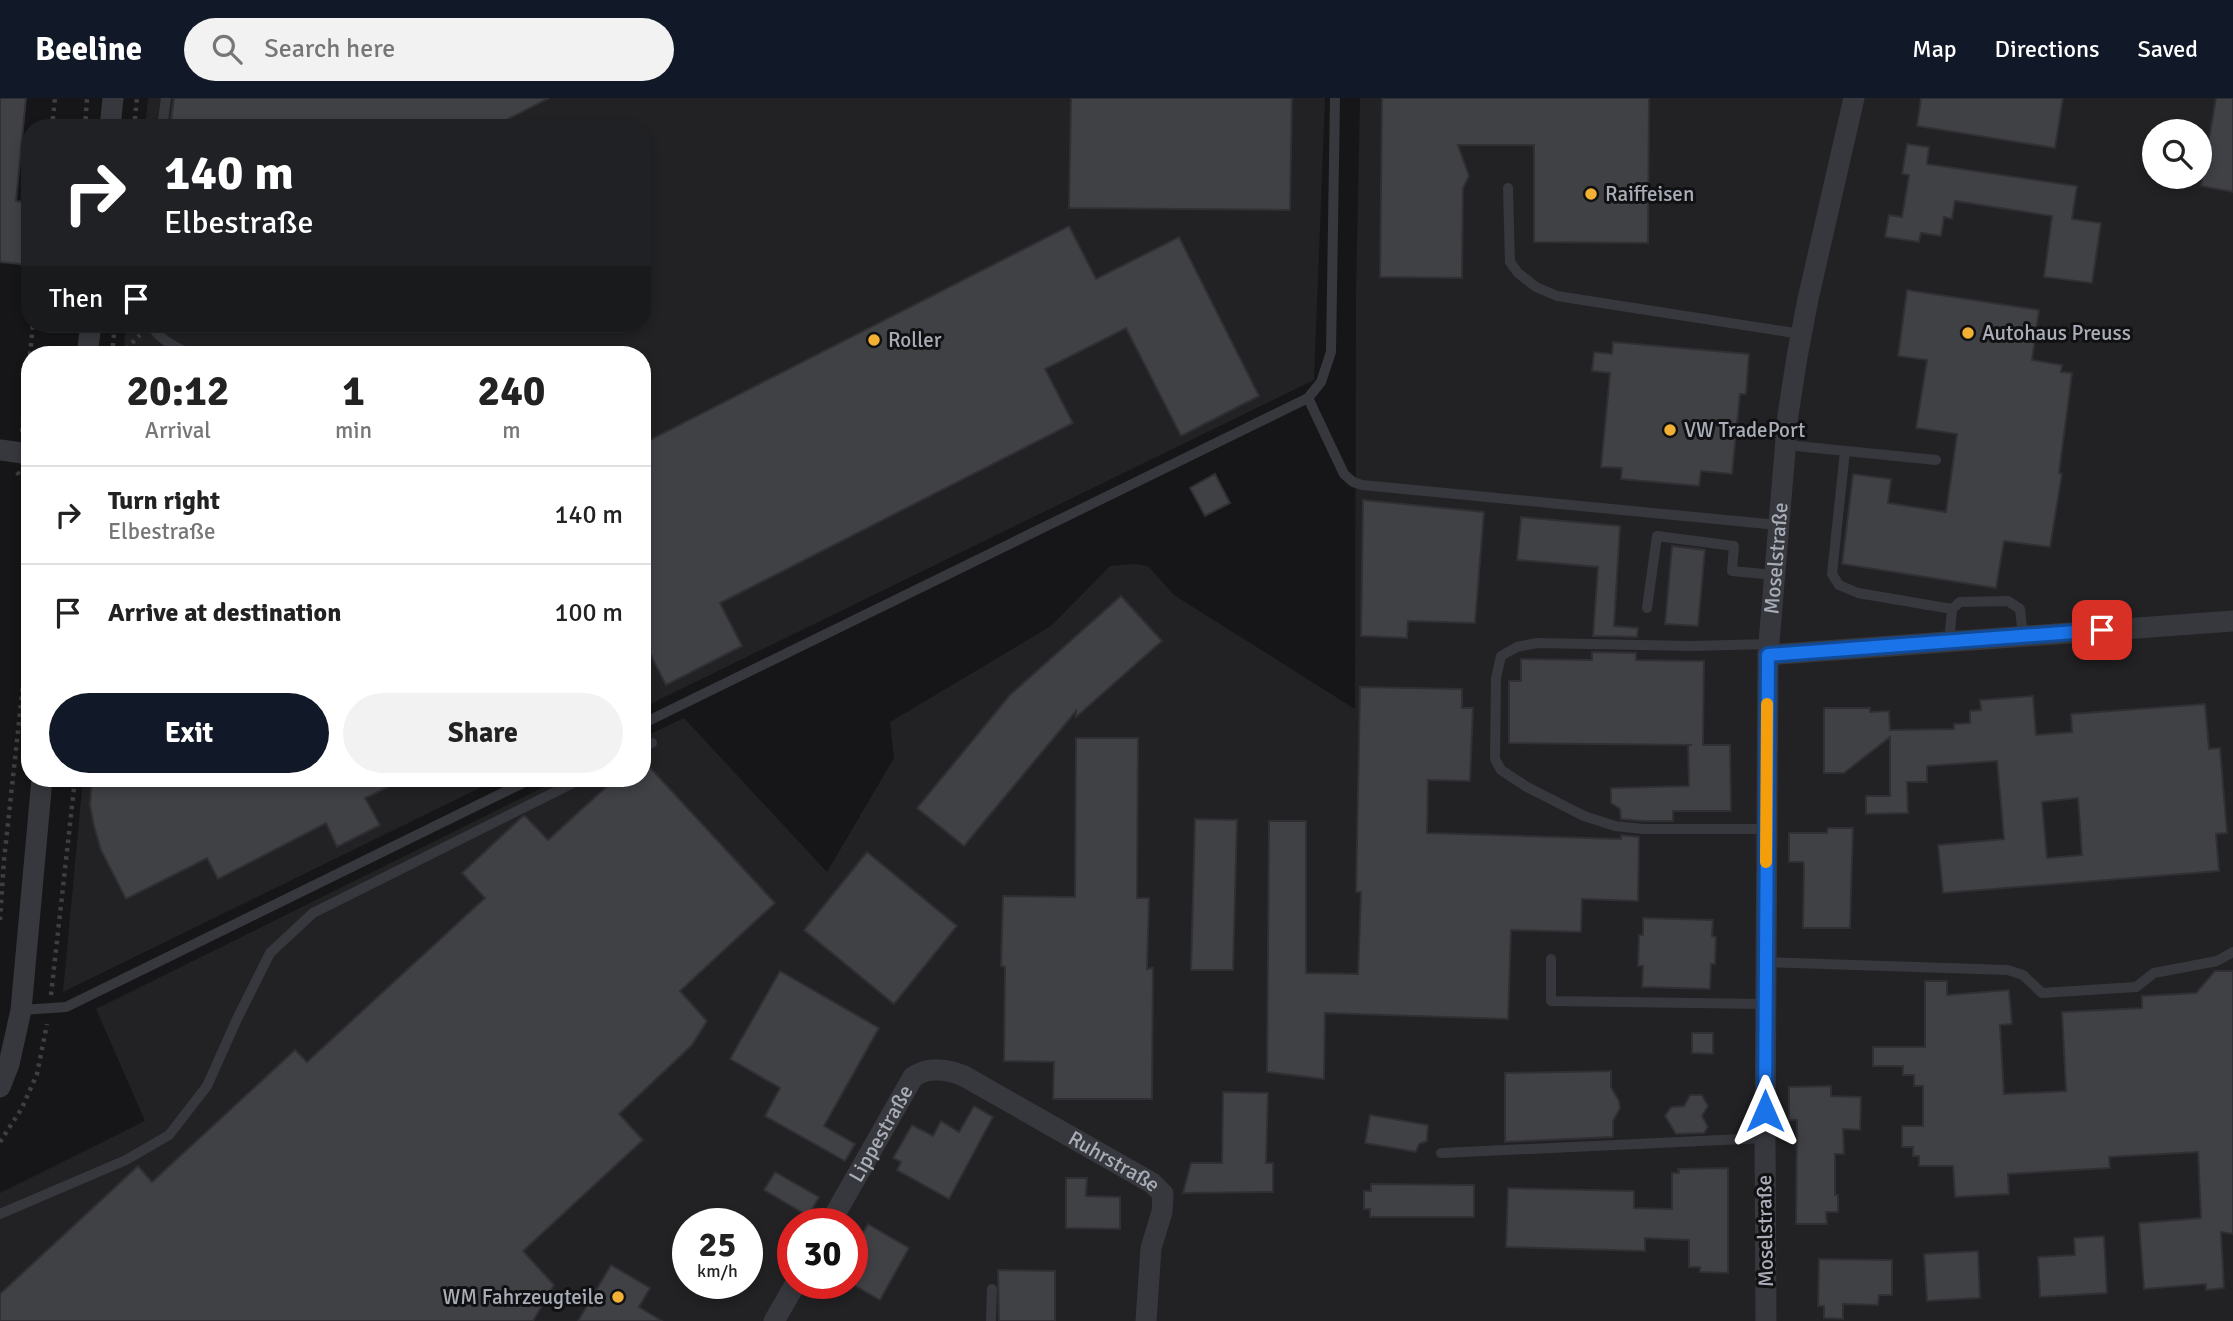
<!DOCTYPE html>
<html lang="en">
<head>
<meta charset="utf-8">
<style>
  body { margin:0; font-family:Signika,sans-serif; background:#f2f2f2; color:#222; height:100vh; display:flex; flex-direction:column; font-size:26px; white-space:nowrap }
  * { box-sizing:border-box; margin:0 }
  p { font-size:23px; color:#767676 }
  .icon { flex:none; width:38px; height:38px; fill:none; stroke:currentColor; stroke-width:2; stroke-linecap:round; stroke-linejoin:round }
  .map { position:relative; flex:1; overflow:hidden }
  .drawer { position:absolute; left:21px; top:248px; width:630px; height:441px; display:flex; flex-direction:column; background:#fff; border-radius:28px; box-shadow:0 4px 10px #0003 }
  .drawer>* { flex:none }
  .guide { position:absolute; left:21px; top:21px; width:630px; height:214px; border-radius:28px; box-shadow:0 4px 10px #0003; background:#202124; color:#fff; overflow:hidden }
  .fabs { position:absolute; left:2142px; top:21px; display:grid; gap:14px }
  .fabs a { display:grid; place-items:center; width:70px; height:70px; border-radius:50%; background:#fff; box-shadow:0 4px 10px #0003; font-size:35px }
  .speed { position:absolute; left:672px; top:1110px; display:flex; gap:14px; font-size:35px; font-weight:700; text-align:center }
  .speed>* { display:grid; place-content:center; width:91px; height:91px; border-radius:50%; background:#fff; box-shadow:0 4px 10px #0003; line-height:1 }
  .speed small { font-size:18px; font-weight:400 }
  .speed .limit { border:10px solid #d22; background:#fff; color:#111 }
  .pin { position:absolute; display:grid; place-items:center; width:60px; height:60px; color:#fff; margin:-30px; border-radius:14px; box-shadow:0 4px 10px #0006 }
  .me { position:absolute; width:77px; margin:-38px; rotate:0deg; stroke-linejoin:round; filter:drop-shadow(0 0 5px #0008) }
  .turn { display:flex; align-items:center; gap:24px; height:147px; padding:0 28px; font-size:32px }
  .turn .icon { width:91px; height:91px; stroke-width:2.5 }
  .turn b { display:block; font-size:49px; line-height:60px }
  .then { display:flex; align-items:center; height:66px; padding:0 28px; background:#0003; gap:14px; font-size:26px }
  .eta { display:flex; justify-content:space-evenly; align-items:center; height:119px; text-align:center }
  .eta b { font-size:42px; font-weight:700; line-height:49px }
  .button { display:flex; gap:14px; margin-top:auto; padding:14px 28px }
  .button a { flex:1; height:80px; border-radius:42px; background:#111827; color:#fff; font-size:28px; font-weight:700; line-height:80px; text-align:center }
  .button a+a { background:#f2f2f2; color:#222 }
  ul { padding:0; list-style:none }
  li { display:flex; align-items:center; gap:21px; height:98px; padding:0 28px; border-top:2px solid #e0e0e0 }
  li div { flex:1 }
  li b { display:block; font-size:26px }
  li em { font-style:normal }
  header { display:flex; align-items:center; gap:42px; box-sizing:border-box; height:98px; padding:0 35px; background:#111827; color:#fff }
  header strong { font-size:33px }
  nav { display:flex; gap:38px; margin-inline-start:auto; font-size:24px }
  .search { width:490px; height:63px; background:#f2f2f2; display:flex; align-items:center; gap:18px; box-sizing:border-box; padding:0 24px; border-radius:38px; color:#767676; font-size:26px }
  .map>svg:first-child { display:block }
  .built { fill:#222225; fill-rule:evenodd }
  .building { fill:#404145; stroke:#303034; stroke-width:2; fill-rule:evenodd }
  .lines { fill:none; stroke-linecap:round; stroke-linejoin:round }
  .path { stroke:#3d3f44; stroke-width:4.5; stroke-dasharray:3.5 5; stroke-linecap:butt }
  .lane { stroke:#37383d; stroke-width:10 }
  .street { stroke:#37383d; stroke-width:21 }
  .route-casing { stroke:#114b97; stroke-width:18 }
  .route { stroke:#1a73e8; stroke-width:12 }
  .slow { stroke:#f59e0b; stroke-width:12 }
  .poi-dot { fill:#f2b134; stroke:#111113; stroke-width:2.5 }
  .labels { text-anchor:middle; stroke-width:6; stroke-linejoin:round; paint-order:stroke }
  .poi-label { font-size:21px; fill:#a8adb8; stroke:#111113; text-anchor:start }
  .street-label { font-size:21px; fill:#a8adb8; stroke:#111113 }
</style>
</head>
<body>
<header>
<strong>Beeline</strong>
<div class="search"><svg class="icon" aria-label="search" viewBox="0 0 24 24"><circle cx="10" cy="10" r="6"/><path d="M15 15l6 6"/></svg>Search here</div>
<nav><a>Map</a><a>Directions</a><a>Saved</a></nav>
</header>
<div class="map">
<svg width="2233" height="1223" viewBox="0 0 2233 1223">
  <rect width="100%" height="100%" fill="#161618"/>
  <!-- built -->
  <path class="built" d="M 148,0 L 1325,0 L 1314,282 L 642,610 L 642,257 L 123,257 L 126,226 L 642,226 L 642,30 L 145,30 Z
    M 1360,0 L 2233,0 L 2233,1223 L 0,1223 L 0,1095 L 145,1023 L 96,911 L 560,681 L 642,681 L 642,640 L 684,620 L 827,774 L 894,660 L 890,624 L 1051,528 L 1110,468 L 1134,466 L 1148,468 L 1174,497 L 1355,611 L 1356,198 ZM 2154,33 L 2200,33 L 2200,79 L 2154,79 ZM 688,1125 L 747,1125 L 747,1185 L 688,1185 ZM 793,1125 L 852,1125 L 852,1185 L 793,1185 Z
    M 83,681 L 498,681 L 63,894 Z"/>
  <!-- building -->
  <path class="building" d="M 0,0 L 26,0 L 16,103 L 30,104 L 30,167 L 0,164 Z
    M 174,0 L 549,0 L 491,30 L 170,30 Z
    M 1071,0 L 1292,0 L 1290,112 L 1069,110 Z
    M 1382,0 L 1649,0 L 1648,145 L 1534,144 L 1534,47 L 1458,47 L 1469,78 L 1463,90 L 1462,180 L 1380,179 Z
    M 1921,0 L 2063,0 L 2055,50 L 1917,28 Z
    M 2216,0 L 2233,0 L 2233,94 L 2201,88 Z
    M 1907,46 L 1929,49 L 1927,66 L 2077,88 L 2072,121 L 2101,125 L 2092,185 L 2044,179 L 2052,118 L 1955,103 L 1952,121 L 1944,119 L 1941,138 L 1921,135 L 1919,144 L 1885,139 L 1889,117 L 1902,119 L 1909,77 L 1902,76 Z
    M 1069,128 L 1096,181 L 1179,139 L 1259,298 L 1181,338 L 1126,230 L 1045,271 L 1073,325 L 720,505 L 742,548 L 666,587 L 642,540 L 642,346 Z
    M 1907,192 L 2039,212 L 2032,262 L 2062,267 L 2061,274 L 2072,275 L 2059,375 L 2062,376 L 2050,449 L 2004,443 L 1996,490 L 1842,466 L 1853,376 L 1891,381 L 1888,405 L 1946,414 L 1957,336 L 1916,330 L 1927,262 L 1898,258 Z
    M 1613,244 L 1749,256 L 1746,296 L 1740,296 L 1732,376 L 1701,373 L 1699,388 L 1621,381 L 1622,370 L 1601,369 L 1610,275 L 1592,273 L 1594,254 L 1612,256 Z
    M 1215,376 L 1230,405 L 1205,418 L 1190,390 Z
    M 1363,402 L 1484,414 L 1475,525 L 1408,523 L 1407,540 L 1361,538 Z
    M 1521,419 L 1620,428 L 1614,528 L 1638,530 L 1637,539 L 1593,538 L 1598,469 L 1517,462 Z
    M 1672,448 L 1705,452 L 1698,528 L 1665,526 Z
    M 1121,498 L 1162,543 L 1076,619 L 1076,613 L 964,748 L 917,710 L 1010,597 Z
    M 1592,554 L 1636,555 L 1636,562 L 1704,563 L 1703,647 L 1730,647 L 1731,713 L 1673,713 L 1673,723 L 1643,723 L 1621,721 L 1620,711 L 1611,705 L 1611,690 L 1689,688 L 1688,647 L 1692,647 L 1509,645 L 1509,583 L 1521,583 L 1521,561 L 1592,562 Z
    M 1360,589 L 1462,591 L 1462,610 L 1473,610 L 1470,683 L 1428,682 L 1427,735 L 1621,741 L 1621,737 L 1639,739 L 1638,803 L 1582,801 L 1581,834 L 1511,832 L 1508,921 L 1325,915 L 1324,981 L 1267,974 L 1269,723 L 1306,723 L 1306,875 L 1358,876 L 1361,794 L 1356,794 Z
    M 2033,598 L 2036,637 L 2072,634 L 2071,616 L 2205,606 L 2209,651 L 2220,650 L 2227,735 L 2216,736 L 2219,773 L 1943,795 L 1938,747 L 2004,741 L 1997,663 L 1927,668 L 1927,684 L 1907,684 L 1908,715 L 1866,716 L 1866,698 L 1890,698 L 1890,639 L 1844,675 L 1824,675 L 1824,610 L 1870,610 L 1870,614 L 1889,613 L 1890,632 L 1954,631 L 1954,626 L 1970,625 L 1970,613 L 1981,612 L 1980,602 ZM 2078,700 L 2082,757 L 2047,760 L 2042,704 Z
    M 1076,640 L 1138,640 L 1137,800 L 1149,800 L 1147,871 L 1153,870 L 1152,1001 L 1053,1001 L 1054,964 L 1004,963 L 1005,869 L 1001,868 L 1003,798 L 1075,799 Z
    M 642,661 L 775,805 L 680,893 L 707,923 L 692,947 L 619,1016 L 643,1042 L 523,1153 L 554,1187 L 533,1223 L 0,1223 L 0,1196 L 138,1068 L 152,1084 L 295,952 L 307,964 L 485,800 L 462,775 L 522,719 L 525,718 L 548,742 L 615,681 L 642,681 Z
    M 92,681 L 405,681 L 365,700 L 380,727 L 337,749 L 326,725 L 218,781 L 207,760 L 126,801 L 101,752 L 94,728 L 90,707 Z
    M 1195,721 L 1237,722 L 1233,872 L 1191,872 Z
    M 1828,730 L 1853,730 L 1850,830 L 1803,830 L 1804,769 L 1803,764 L 1789,764 L 1789,735 L 1827,735 Z
    M 867,754 L 957,828 L 894,906 L 804,832 Z
    M 1643,820 L 1713,822 L 1712,838 L 1716,839 L 1715,866 L 1711,866 L 1710,891 L 1642,889 L 1643,868 L 1638,868 L 1639,837 L 1643,837 Z
    M 780,873 L 879,930 L 824,1028 L 855,1046 L 845,1063 L 765,1018 L 780,990 L 730,961 Z
    M 2215,873 L 2233,873 L 2233,1136 L 2221,1134 L 2224,1190 L 2206,1192 L 2206,1186 L 2144,1191 L 2139,1125 L 2201,1120 L 2198,1054 L 2109,1059 L 2110,1070 L 2008,1076 L 2009,1096 L 1955,1099 L 1953,1068 L 1919,1068 L 1919,1058 L 1913,1058 L 1913,1049 L 1902,1049 L 1902,1028 L 1923,1028 L 1923,988 L 1914,988 L 1914,977 L 1903,977 L 1903,968 L 1873,968 L 1873,949 L 1925,949 L 1925,883 L 1947,883 L 1947,897 L 2009,892 L 2012,926 L 2000,927 L 2004,996 L 2066,993 L 2062,914 L 2142,910 L 2142,898 L 2196,895 Z
    M 1692,935 L 1713,935 L 1713,956 L 1692,955 Z
    M 1611,973 L 1611,989 L 1619,1003 L 1620,1010 L 1613,1023 L 1613,1039 L 1505,1044 L 1505,975 Z
    M 1831,988 L 1831,998 L 1861,999 L 1860,1032 L 1843,1031 L 1844,1056 L 1835,1056 L 1835,1097 L 1838,1097 L 1838,1114 L 1826,1114 L 1827,1126 L 1796,1126 L 1797,1022 L 1789,1022 L 1789,989 Z
    M 1223,994 L 1268,995 L 1266,1065 L 1273,1065 L 1273,1094 L 1183,1095 L 1191,1065 L 1222,1065 Z
    M 1690,997 L 1702,997 L 1708,1008 L 1702,1018 L 1708,1029 L 1704,1035 L 1676,1036 L 1665,1018 L 1671,1009 L 1684,1008 Z
    M 974,1008 L 993,1019 L 949,1101 L 897,1072 L 901,1064 L 893,1060 L 912,1027 L 933,1038 L 941,1023 L 959,1034 Z
    M 1370,1017 L 1428,1027 L 1427,1043 L 1419,1046 L 1416,1054 L 1365,1045 Z
    M 1728,1070 L 1728,1175 L 1700,1174 L 1700,1169 L 1689,1169 L 1689,1142 L 1645,1140 L 1645,1153 L 1506,1149 L 1508,1090 L 1634,1093 L 1634,1110 L 1672,1111 L 1672,1075 L 1679,1075 L 1678,1071 Z
    M 775,1074 L 819,1099 L 808,1118 L 764,1092 Z
    M 1066,1080 L 1087,1080 L 1086,1098 L 1120,1099 L 1120,1131 L 1066,1130 Z
    M 1371,1086 L 1474,1087 L 1474,1119 L 1370,1119 L 1370,1111 L 1364,1111 L 1364,1093 L 1371,1093 Z
    M 868,1126 L 909,1150 L 880,1202 L 852,1186 L 852,1154 Z
    M 2104,1138 L 2107,1195 L 2040,1199 L 2038,1159 L 2075,1157 L 2074,1140 Z
    M 1978,1153 L 1980,1200 L 1927,1203 L 1924,1156 Z
    M 1819,1161 L 1892,1162 L 1892,1197 L 1879,1197 L 1878,1207 L 1843,1206 L 1843,1221 L 1824,1220 L 1824,1208 L 1818,1208 Z
    M 611,1167 L 650,1190 L 639,1209 L 662,1223 L 578,1223 Z
    M 998,1172 L 1055,1173 L 1055,1223 L 999,1223 Z"/>
  <g class="lines">
    <!-- path -->
    <path class="path" d="M 52,30 L 55,0
      M 85,30 L 87,0
      M 134,30 L 137,0
      M 30,257 L 33,226
      M 112,257 L 115,226
      M 120,257 L 140,237
      M 22,334 L 30,258
      M 17,374 L 30,390
      M 0,822 L 4,762 L 30,523
      M 51,897 L 75,681
      M 0,1044 L 22,1010 L 37,976 L 47,926"/>
    <!-- lane -->
    <path class="lane" d="M 162,30 L 166,0
      M 1508,90 L 1510,164 L 1518,175 L 1536,189 L 1557,198 L 1801,236
      M 150,226 C 161,243 175,249 193,257
      M 1308,300 L 1344,376 L 1353,384 L 1362,387 L 1778,427
      M 1786,347 L 1936,362
      M 1845,353 L 1832,476 L 1839,487 L 1858,495 L 1952,511
      M 1647,510 L 1657,438 L 1734,448 L 1732,473 L 1774,477
      M 1949,545 L 1952,511 L 1960,504 L 2008,503 L 2020,511 L 2023,538
      M 642,626 L 1308,300 L 1321,284 L 1331,254 L 1335,0
      M 642,650 L 652,645
      M 1766,731 L 1643,731 L 1615,728 L 1584,718 L 1527,689 L 1501,672 L 1495,661 L 1496,580 L 1501,558 L 1517,549 L 1537,545 L 1692,548 L 1768,546
      M 1551,861 L 1551,903 L 1765,906
      M 1766,864 L 2008,872 L 2023,877 L 2042,895 L 2136,889 L 2154,875 L 2217,863 L 2233,854
      M 21,912 L 66,909 L 531,681
      M 1441,1055 L 1765,1040
      M 0,1116 L 126,1062 L 169,1037 L 207,988 L 237,921 L 270,855 L 313,815 L 581,681
      M 991,1223 L 992,1191"/>
    <!-- street -->
    <g class="street">
      <path d="M 110,30 L 113,0"/>
      <path d="M 87,257 L 91,226"/>
      <path d="M 0,352 L 30,356"/>
      <path d="M 1768,557 L 2233,523"/>
      <path d="M 0,989 L 9,966 L 21,912 L 42,681"/>
      <path id="s1" d="M 830,1125 L 913,979 C 929,968 947,971 964,978 L 1152,1085 L 1163,1096 L 1162,1114 L 1151,1150 L 1146,1223"/>
      <path d="M 774,1223 L 796,1185"/>
      <path id="s2" d="M 1766,1223 L 1765,1040 L 1768,557 L 1788,317 L 1797,259 L 1808,201 L 1854,0"/>
    </g>
  </g>
  <g class="lines">
    <!-- route casing -->
    <g class="route-casing">
      <path id="route" d="M 1765,1013 L 1768,557 L 2102,532"/>
    </g>
    <!-- route -->
    <use href="#route" class="route"/>
    <!-- slow -->
    <path class="slow" d="M 1766,764 L 1767,606"/>
  </g>
  <!-- markers -->
  <g class="poi-dot">
    <circle cx="1591" cy="96" r="7"/>
    <circle cx="1968" cy="235" r="7"/>
    <circle cx="874" cy="242" r="7"/>
    <circle cx="1670" cy="332" r="7"/>
    <circle cx="618" cy="1199" r="7"/>
  </g>
  <g class="labels">
    <!-- poi labels -->
    <g class="poi-label">
      <text x="1605" y="103">Raiffeisen</text>
      <text x="1982" y="242">Autohaus Preuss</text>
      <text x="888" y="249">Roller</text>
      <text x="1684" y="339">VW TradePort</text>
      <text x="604" y="1206" text-anchor="end">WM Fahrzeugteile</text>
    </g>
    <!-- street labels -->
    <g class="street-label">
      <text dy="7" stroke="none"><textPath href="#s2" startOffset="763">Moselstraße</textPath></text>
      <text dy="7" stroke="none"><textPath href="#s1" startOffset="103">Lippestraße</textPath></text>
      <text dy="7" stroke="none"><textPath href="#s1" startOffset="394">Ruhrstraße</textPath></text>
      <text transform="translate(1765 1133) rotate(-91)" y="7">Moselstraße</text>
    </g>
  </g>
</svg>
<div class="fabs">
<a><svg class="icon" aria-label="search" viewBox="0 0 24 24"><circle cx="10" cy="10" r="6"/><path d="M15 15l6 6"/></svg></a>
</div>
<div class="speed"><div>25<small>km/h</small></div><div class="limit">30</div></div>
<div class="pin" style="left:2102px;top:532px;background:#d93025"><svg class="icon" aria-label="arrive" viewBox="0 0 24 24"><path d="M6 21V4h12l-3 4 3 4H6"/></svg></div>
<svg class="me" style="left:1765px;top:1013px" viewBox="-20 -20 40 40"><path d="M0-17L14 15 0 8-14 15z" fill="#1a73e8" stroke="#fff" stroke-width="4"/></svg>
<div class="guide">
<div class="turn"><svg class="icon" aria-label="right" viewBox="0 0 24 24"><path d="M7 20v-9h11M14 6l5 5-5 5"/></svg><div><b>140 m</b>Elbestraße</div></div>
<div class="then">Then<svg class="icon" aria-label="arrive" viewBox="0 0 24 24"><path d="M6 21V4h12l-3 4 3 4H6"/></svg></div>
</div>
<section class="drawer">
<div class="eta">
<div><b>20:12</b><p>Arrival</p></div>
<div><b>1</b><p>min</p></div>
<div><b>240</b><p>m</p></div>
</div>
<ul>
<li><svg class="icon" aria-label="right" viewBox="0 0 24 24"><path d="M7 20v-9h11M14 6l5 5-5 5"/></svg><div><b>Turn right</b><p>Elbestraße</p></div><em>140 m</em></li>
<li><svg class="icon" aria-label="arrive" viewBox="0 0 24 24"><path d="M6 21V4h12l-3 4 3 4H6"/></svg><div><b>Arrive at destination</b></div><em>100 m</em></li>
</ul>
<div class="button"><a>Exit</a><a>Share</a></div>
</section>
</div>
</body>
</html>
